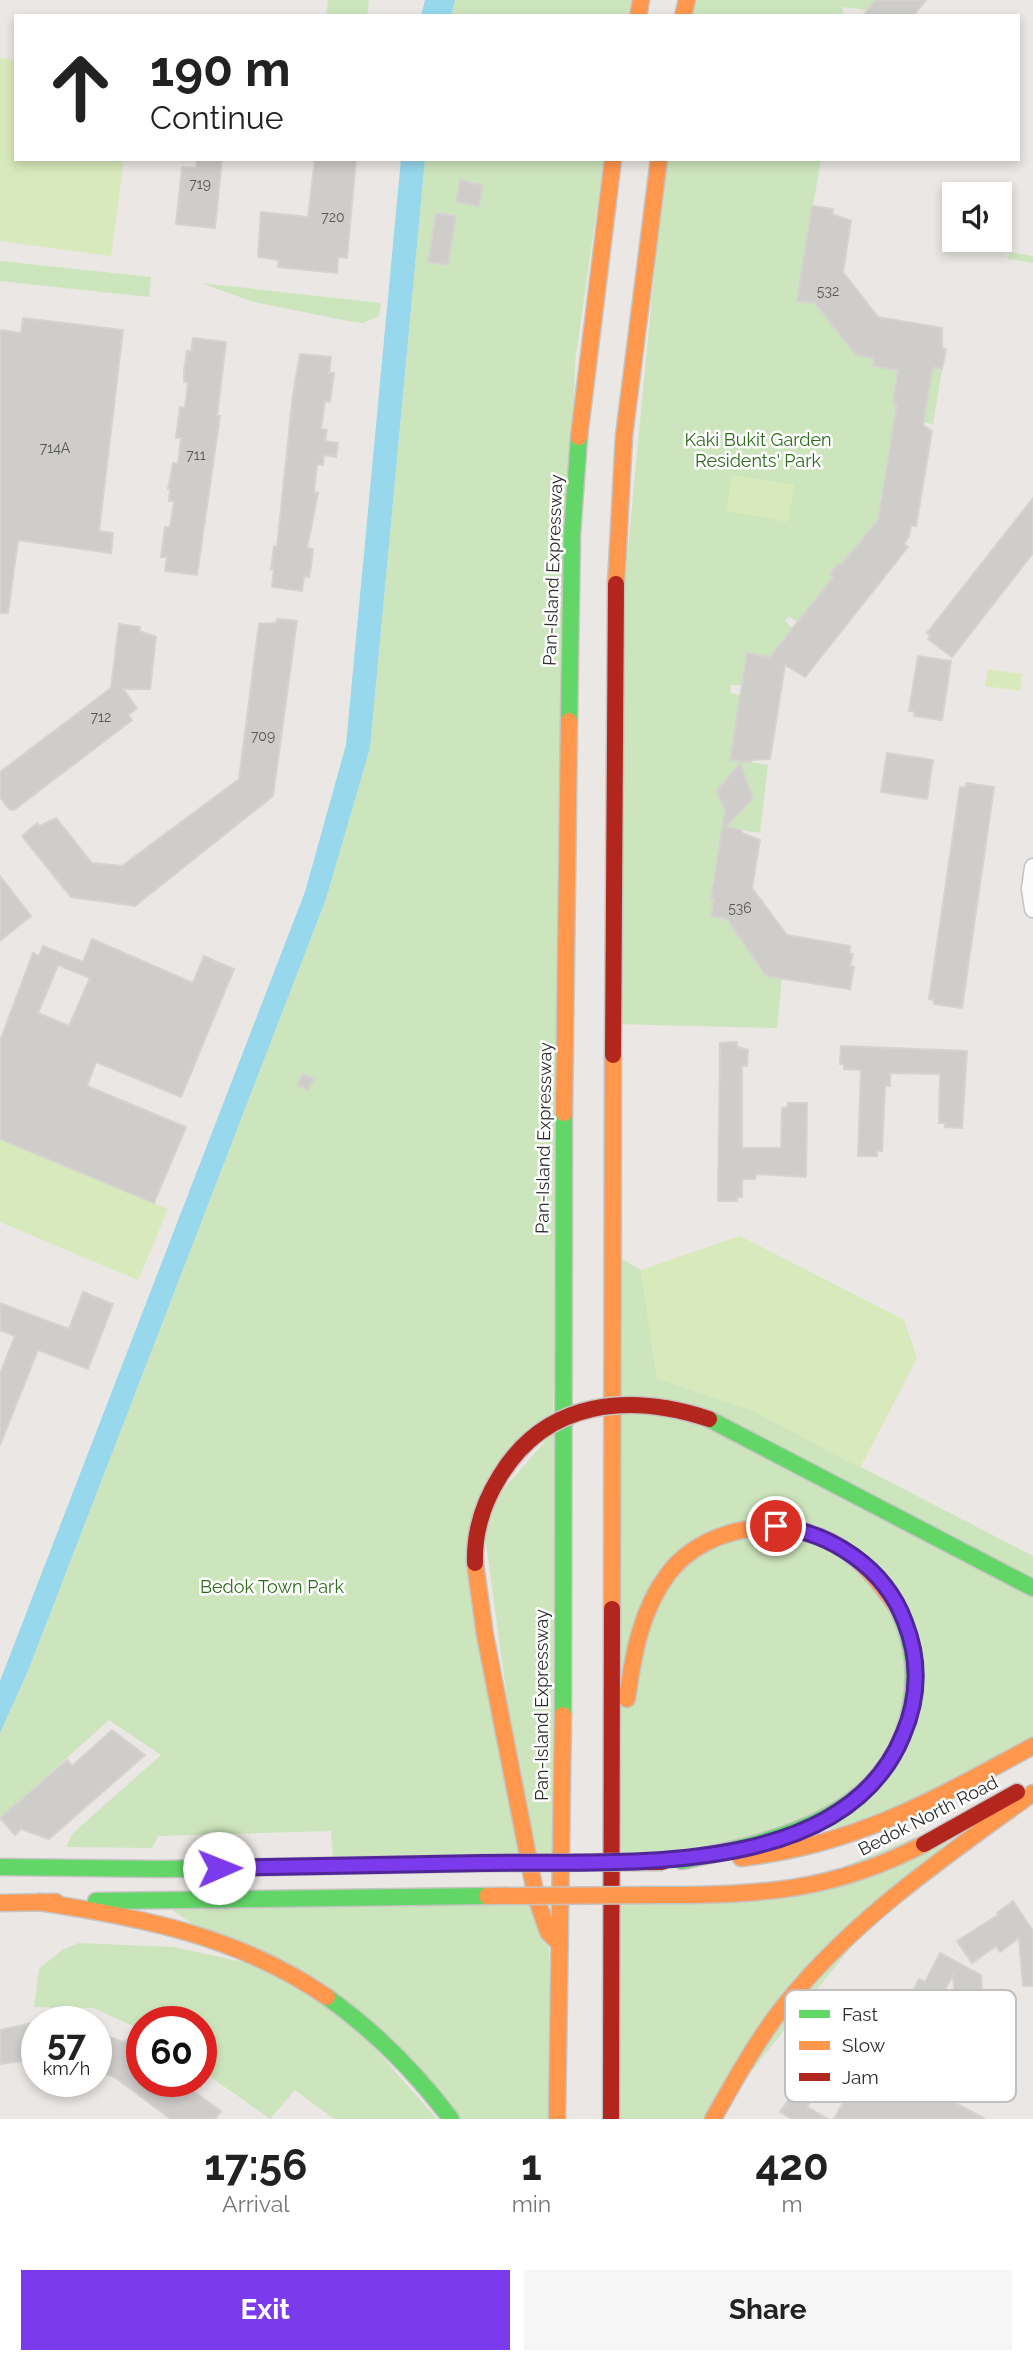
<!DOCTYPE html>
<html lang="en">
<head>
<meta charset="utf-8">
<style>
  body { margin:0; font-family:Raleway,sans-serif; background:#f6f6f6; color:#222; height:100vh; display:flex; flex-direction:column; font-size:26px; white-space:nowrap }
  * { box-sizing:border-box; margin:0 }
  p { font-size:23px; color:#767676 }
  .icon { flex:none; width:38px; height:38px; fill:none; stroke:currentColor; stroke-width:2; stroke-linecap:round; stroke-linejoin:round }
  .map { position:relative; height:2119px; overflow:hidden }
  .side { display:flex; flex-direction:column; background:#fff; flex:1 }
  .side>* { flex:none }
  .hud { position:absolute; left:14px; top:14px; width:1006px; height:147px; border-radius:0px; box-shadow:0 4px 10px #0003; background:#fff; color:#222; overflow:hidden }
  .fabs { position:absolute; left:942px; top:182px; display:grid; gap:14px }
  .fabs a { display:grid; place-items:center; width:70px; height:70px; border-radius:0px; background:#fff; box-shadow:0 4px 10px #0003; font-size:35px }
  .speed { position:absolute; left:21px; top:2006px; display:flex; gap:14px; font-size:35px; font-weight:700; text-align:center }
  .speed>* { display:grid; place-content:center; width:91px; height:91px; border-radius:50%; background:#fff; box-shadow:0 4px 10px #0003; line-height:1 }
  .speed small { font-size:18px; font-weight:400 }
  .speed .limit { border:10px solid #d22; background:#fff; color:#111 }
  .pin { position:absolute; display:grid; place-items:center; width:60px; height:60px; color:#fff; margin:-30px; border:4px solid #fff; border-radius:50%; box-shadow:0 2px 7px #0007 }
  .me { position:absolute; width:77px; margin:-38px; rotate:89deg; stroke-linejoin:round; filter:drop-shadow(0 0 5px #0008) }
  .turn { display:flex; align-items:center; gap:24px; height:147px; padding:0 21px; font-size:32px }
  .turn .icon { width:91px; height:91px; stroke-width:2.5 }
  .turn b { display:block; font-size:49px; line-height:60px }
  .eta { display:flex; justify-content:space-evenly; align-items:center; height:119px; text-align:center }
  .eta b { font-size:42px; font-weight:700; line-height:49px }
  .primary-button { display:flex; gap:14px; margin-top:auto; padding:14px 21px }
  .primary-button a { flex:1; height:80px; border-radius:0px; background:#7c3aed; color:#fff; font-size:28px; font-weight:700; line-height:80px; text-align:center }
  .primary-button a+a { background:#f6f6f6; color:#222 }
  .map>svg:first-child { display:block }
  .green { fill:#cde5bd }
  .pitch { fill:#d8e9bb }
  .water { fill:#97d8ec }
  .building { fill:#cfcdca; stroke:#d5d3d0; stroke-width:2; fill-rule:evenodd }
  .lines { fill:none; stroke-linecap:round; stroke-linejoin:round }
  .street-casing { stroke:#c4c3c4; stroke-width:19 }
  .fast-casing { stroke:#c6c4c3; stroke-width:19 }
  .slow-casing { stroke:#c6c4c3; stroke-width:19 }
  .jam-casing { stroke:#c6c4c3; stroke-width:19 }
  .street { stroke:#fcfbfb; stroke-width:16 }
  .fast { stroke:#63d668; stroke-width:16 }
  .slow { stroke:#ff974d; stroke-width:16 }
  .jam { stroke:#b3261e; stroke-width:16 }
  .slow-bridge-casing { stroke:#c6c4c3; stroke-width:19; stroke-linecap:butt }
  .jam-bridge-casing { stroke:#c6c4c3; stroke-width:19; stroke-linecap:butt }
  .slow-bridge { stroke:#ff974d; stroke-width:16 }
  .jam-bridge { stroke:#b3261e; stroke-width:16 }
  .route-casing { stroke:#51269a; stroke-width:18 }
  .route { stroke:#7c3aed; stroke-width:12 }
  .labels { text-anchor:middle; stroke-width:5; stroke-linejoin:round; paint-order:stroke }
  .number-label { font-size:14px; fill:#575756 }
  .park-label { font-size:18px; fill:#2d6c1b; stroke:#fff }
  .street-label { font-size:18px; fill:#2d2d2d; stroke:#fff }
  .key { fill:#fff; stroke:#c0c0c0; stroke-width:2 }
  .key-label { font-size:19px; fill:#2d2d2d }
</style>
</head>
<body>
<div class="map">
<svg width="1033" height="2119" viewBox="0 0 1033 2119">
  <rect width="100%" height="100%" fill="#eae7e4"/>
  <!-- green -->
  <path class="green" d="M 328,0 L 369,0 L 367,16 L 326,16 Z
    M 455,0 L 631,0 L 628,16 L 451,16 Z
    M 693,0 L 875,0 L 867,10 L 843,7 L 842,16 L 690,16 Z
    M 425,159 L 604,159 L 575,362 L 553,1416 L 471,1528 L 521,1859 L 333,1863 L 331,1831 L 158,1836 L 152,1848 L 66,1847 L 73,1833 L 161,1755 L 109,1720 L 0,1818 L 0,1733 L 28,1671 L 326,899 L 370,748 Z
    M 665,159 L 821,159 L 797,300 L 815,303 L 856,355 L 874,358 L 873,366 L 880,367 L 882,359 L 942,369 L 933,424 L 894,418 L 877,520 L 841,565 L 839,563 L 830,574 L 833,577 L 797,622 L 789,616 L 785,621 L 793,628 L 770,656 L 747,653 L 742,685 L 731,685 L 730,693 L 740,695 L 730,759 L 768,765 L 760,833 L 722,827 L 710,898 L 714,899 L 711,916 L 727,919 L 766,976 L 782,978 L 777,1028 L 615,1024 L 621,622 Z
    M 1010,252 L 1033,256 L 1033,263 L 1008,259 Z
    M 0,261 L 151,277 L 149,297 L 0,281 Z
    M 201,283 L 381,303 L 379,316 L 363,323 L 348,321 L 254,302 Z
    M 611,1253 L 641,1270 L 657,1378 L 751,1410 L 1033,1556 L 1033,1746 L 896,1819 L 611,1862 Z
    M 562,1422 L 563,1861 L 529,1860 L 482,1514 Z
    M 980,1811 L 892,1896 L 713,2119 L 611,2119 L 611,1895 L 786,1890 Z
    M 536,1897 L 548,1932 L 557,2119 L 451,2119 L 403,2060 L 214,1940 L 160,1901 Z
    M 79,1943 L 174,1947 L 260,1966 L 356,2027 L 437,2119 L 334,2119 L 295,2090 L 270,2119 L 201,2070 L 201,2021 L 142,2021 L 142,2030 L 93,2008 L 34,2007 L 39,1969 L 62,1950 Z"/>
  <!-- pitch -->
  <path class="pitch" d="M 0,58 L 16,60 L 16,159 L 124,159 L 111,256 L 0,241 Z
    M 732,475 L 794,485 L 788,522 L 726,511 Z
    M 988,669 L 1022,674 L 1020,691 L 985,686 Z
    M 0,1139 L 168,1209 L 138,1280 L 0,1222 Z
    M 740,1236 L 904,1320 L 917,1358 L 860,1468 L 751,1410 L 657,1378 L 641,1270 Z"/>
  <!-- water -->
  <path class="water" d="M 425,0 L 455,0 L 451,16 L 421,16 Z
    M 401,159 L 425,159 L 370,748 L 326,899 L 28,1671 L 0,1733 L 0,1681 L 305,892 L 346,745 Z"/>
  <!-- building -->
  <path class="building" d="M 875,0 L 926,0 L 913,16 L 863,16 Z
    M 197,159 L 222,159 L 215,228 L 176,224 L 182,167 L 196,168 Z
    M 315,159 L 356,159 L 347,258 L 338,257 L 337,273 L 278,267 L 279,260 L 258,257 L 261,212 L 308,217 Z
    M 460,180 L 483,185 L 479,206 L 456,202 Z
    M 812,206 L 833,209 L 832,214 L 851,221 L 843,272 L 878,317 L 942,328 L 942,348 L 946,349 L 942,369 L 933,367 L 923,425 L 932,431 L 916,526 L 911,525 L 909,536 L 904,544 L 908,547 L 805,677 L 785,665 L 770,759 L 752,760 L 751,762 L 730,760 L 747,653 L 770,657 L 833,577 L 830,574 L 839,563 L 841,565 L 878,520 L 897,404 L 893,404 L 898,370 L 873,366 L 874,358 L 856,355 L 815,303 L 797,301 Z
    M 436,213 L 456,216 L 448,265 L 428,262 Z
    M 23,318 L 123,330 L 99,531 L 113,533 L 111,553 L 18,540 L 8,613 L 0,613 L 0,330 L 21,333 Z
    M 193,338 L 226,342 L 217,416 L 220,416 L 197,575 L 165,571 L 167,557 L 161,557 L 165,527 L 170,528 L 174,501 L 169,501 L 170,489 L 168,489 L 173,463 L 178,464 L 181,438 L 176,438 L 180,407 L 185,408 L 188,382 L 184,382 L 184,370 L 187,351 L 191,352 Z
    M 300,354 L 331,357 L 329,373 L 334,373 L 330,402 L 325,401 L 321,429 L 327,430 L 325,441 L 338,443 L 336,457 L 324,455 L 323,465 L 317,464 L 314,492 L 318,493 L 307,548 L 313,549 L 311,567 L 309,577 L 304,576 L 302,591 L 272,587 L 274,569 L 271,569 L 274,546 L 277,547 L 293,394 Z
    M 1033,498 L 1033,553 L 952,657 L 928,639 L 931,636 L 927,633 Z
    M 277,619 L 297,621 L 273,796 L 135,906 L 71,897 L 22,836 L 37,823 L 40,826 L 56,818 L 92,863 L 122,866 L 239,779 L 259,624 L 276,623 Z
    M 119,624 L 140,627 L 139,631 L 156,637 L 150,689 L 123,689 L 137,708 L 128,715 L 132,720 L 14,810 L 9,809 L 0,797 L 0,772 L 111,688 Z
    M 918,656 L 951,661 L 942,720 L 914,716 L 915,712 L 909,711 Z
    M 887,753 L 933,760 L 927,799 L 881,792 Z
    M 740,763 L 753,798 L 726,827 L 742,830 L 742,833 L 760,840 L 752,888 L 787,935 L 850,946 L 849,953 L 853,954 L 850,966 L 854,967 L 850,989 L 766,976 L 727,919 L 711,916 L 714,899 L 711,898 L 725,811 L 717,791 Z
    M 966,783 L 994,787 L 962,1008 L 934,1004 L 934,1000 L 929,999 L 960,787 L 965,788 Z
    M 0,876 L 31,916 L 0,941 Z
    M 92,939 L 193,983 L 204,956 L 234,969 L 181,1097 L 96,1062 L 87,1086 L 186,1127 L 154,1203 L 0,1139 L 0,1041 L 33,953 L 39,956 L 43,946 L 83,962 ZM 58,965 L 90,978 L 69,1026 L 38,1013 Z
    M 737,1042 L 737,1047 L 748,1050 L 747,1066 L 742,1066 L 742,1148 L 781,1148 L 782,1108 L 788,1107 L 788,1103 L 807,1103 L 806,1177 L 756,1174 L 755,1179 L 742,1179 L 742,1197 L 737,1197 L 737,1201 L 718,1201 L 720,1043 Z
    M 841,1046 L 967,1051 L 962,1128 L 945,1127 L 945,1123 L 939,1123 L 940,1074 L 890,1073 L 890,1086 L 885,1086 L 882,1151 L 877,1151 L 877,1156 L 858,1156 L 861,1070 L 844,1069 L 844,1064 L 840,1064 Z
    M 303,1074 L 314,1079 L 308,1090 L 297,1085 Z
    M 83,1292 L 113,1304 L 88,1369 L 38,1350 L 0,1445 L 0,1374 L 15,1336 L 0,1330 L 0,1303 L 69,1329 Z
    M 112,1730 L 145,1755 L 49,1839 L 21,1829 L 15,1835 L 0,1818 L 67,1760 L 72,1766 Z
    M 1013,1901 L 1033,1931 L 1033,1986 L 1023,1986 L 1019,1938 L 1000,1952 L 996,1946 L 972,1963 L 957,1941 L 998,1915 L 997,1913 Z
    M 940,1953 L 981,1975 L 989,2087 L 971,2089 L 964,2065 L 952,2066 L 925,2051 L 926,2048 L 883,2029 L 892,2013 L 895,2010 L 901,2013 L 919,1979 L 925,1982 ZM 953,1975 L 959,2041 L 926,2024 Z
    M 28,2024 L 37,2024 L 37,2059 L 0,2064 L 0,2030 Z
    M 142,2030 L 142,2042 L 137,2050 L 142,2054 L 142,2081 L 179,2081 L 221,2111 L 215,2119 L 171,2119 L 116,2078 L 96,2069 L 96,2032 L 123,2042 Z
    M 820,2055 L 836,2068 L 807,2107 L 828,2119 L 792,2119 L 780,2112 Z
    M 869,2056 L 935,2092 L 985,2119 L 834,2119 Z"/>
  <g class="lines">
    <!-- street casing -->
    <g class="street-casing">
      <path id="street" d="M 1033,867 L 1030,889 L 1033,909"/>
    </g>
    <!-- fast casing -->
    <g class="fast-casing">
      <path id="fast" d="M 569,721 L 572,534 L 579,437
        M 709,1419 L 1033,1588
        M 563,1715 L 564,1113
        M 682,1861 C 774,1841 888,1818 910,1710 C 918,1673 913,1640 897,1607
        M 0,1867 L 163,1869 L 488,1863
        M 96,1901 L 487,1896
        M 327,1997 C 376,2032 415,2071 451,2119"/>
    </g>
    <!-- slow casing -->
    <g class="slow-casing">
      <path id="slow" d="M 638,16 L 641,0
        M 683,16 L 687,0
        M 579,437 L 613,159
        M 616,584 L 624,436 L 659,159
        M 564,1113 L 569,721
        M 475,1563 L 485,1635 L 536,1897 L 548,1932 L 560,1944
        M 612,1609 L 613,1055
        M 627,1699 C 633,1655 641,1610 668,1574 C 708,1521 796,1513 847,1552 C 868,1567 882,1586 897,1607
        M 741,1858 C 856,1845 933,1800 1033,1746
        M 663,1895 C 762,1895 834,1891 924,1844
        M 39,1902 C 140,1917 241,1937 327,1997
        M 0,1903 L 56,1902
        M 557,2119 L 563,1715
        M 713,2119 C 732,2085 751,2051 774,2019 C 842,1927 941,1859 1033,1793"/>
    </g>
    <!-- jam casing -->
    <g class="jam-casing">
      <path id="jam" d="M 613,1055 L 616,584
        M 924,1844 L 1017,1792
        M 611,2119 L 612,1609"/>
    </g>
    <!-- street -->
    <use href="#street" class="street"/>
    <!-- fast -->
    <use href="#fast" class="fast"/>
    <!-- slow -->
    <use href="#slow" class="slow"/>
    <!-- jam -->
    <use href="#jam" class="jam"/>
    <!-- slow-bridge casing -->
    <g class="slow-bridge-casing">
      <path id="slow-bridge" d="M 487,1896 L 663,1895"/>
    </g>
    <!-- jam-bridge casing -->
    <g class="jam-bridge-casing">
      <path id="jam-bridge" d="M 475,1563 C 474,1531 483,1503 500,1476 C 547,1399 630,1393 709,1419
        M 488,1863 L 663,1862"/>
    </g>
    <!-- slow-bridge -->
    <use href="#slow-bridge" class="slow-bridge"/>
    <!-- jam-bridge -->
    <use href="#jam-bridge" class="jam-bridge"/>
  </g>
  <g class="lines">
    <!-- route casing -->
    <g class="route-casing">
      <path id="route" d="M 219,1868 C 307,1866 395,1865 483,1863 C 612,1860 843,1883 903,1735 C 919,1698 920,1660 905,1622 C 885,1568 832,1533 776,1526"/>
    </g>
    <!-- route -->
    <use href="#route" class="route"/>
  </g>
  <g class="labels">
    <!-- number labels -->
    <g class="number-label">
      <text x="200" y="189">719</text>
      <text x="333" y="222">720</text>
      <text x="828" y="296">532</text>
      <text x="55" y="453">714A</text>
      <text x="196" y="460">711</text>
      <text x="101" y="722">712</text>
      <text x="263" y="741">709</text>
      <text x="740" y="913">536</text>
    </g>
    <!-- park labels -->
    <g class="park-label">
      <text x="758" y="446">Kaki Bukit Garden<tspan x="758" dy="21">Residents' Park</tspan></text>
      <text x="272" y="1593">Bedok Town Park</text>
    </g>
    <!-- street labels -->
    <g class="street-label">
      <text transform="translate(553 570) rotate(-88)" y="6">Pan-Island Expressway</text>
      <text transform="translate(544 1138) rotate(-89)" y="6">Pan-Island Expressway</text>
      <text transform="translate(542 1705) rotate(-90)" y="6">Pan-Island Expressway</text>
      <text transform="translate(928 1816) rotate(-27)" y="6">Bedok North Road</text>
    </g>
  </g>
  <!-- legend -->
  <rect x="785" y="1990" width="231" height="112" rx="10" class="key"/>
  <rect x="799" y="2010" width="31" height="8" fill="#63d668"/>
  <rect x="799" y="2041" width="31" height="9" fill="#ff974d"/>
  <rect x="799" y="2073" width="31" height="8" fill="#b3261e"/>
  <g class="key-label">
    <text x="842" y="2021">Fast</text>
    <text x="842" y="2052">Slow</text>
    <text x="842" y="2084">Jam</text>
  </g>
</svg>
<div class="fabs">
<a><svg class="icon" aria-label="sound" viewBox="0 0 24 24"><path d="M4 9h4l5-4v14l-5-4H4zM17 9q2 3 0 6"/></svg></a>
</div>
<div class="speed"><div>57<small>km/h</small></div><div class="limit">60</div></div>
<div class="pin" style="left:776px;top:1526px;background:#d93025"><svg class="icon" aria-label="arrive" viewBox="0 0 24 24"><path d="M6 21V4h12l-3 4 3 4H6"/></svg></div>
<svg class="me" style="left:219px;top:1868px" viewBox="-20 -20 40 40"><circle r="19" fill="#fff"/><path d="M0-13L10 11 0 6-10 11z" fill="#7c3aed"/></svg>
<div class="hud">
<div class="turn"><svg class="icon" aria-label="ahead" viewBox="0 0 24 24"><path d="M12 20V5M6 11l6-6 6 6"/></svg><div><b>190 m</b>Continue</div></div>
</div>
</div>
<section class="side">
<div class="eta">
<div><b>17:56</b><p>Arrival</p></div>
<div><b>1</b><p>min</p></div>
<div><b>420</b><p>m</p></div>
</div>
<div class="primary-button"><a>Exit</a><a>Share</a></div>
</section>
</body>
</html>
